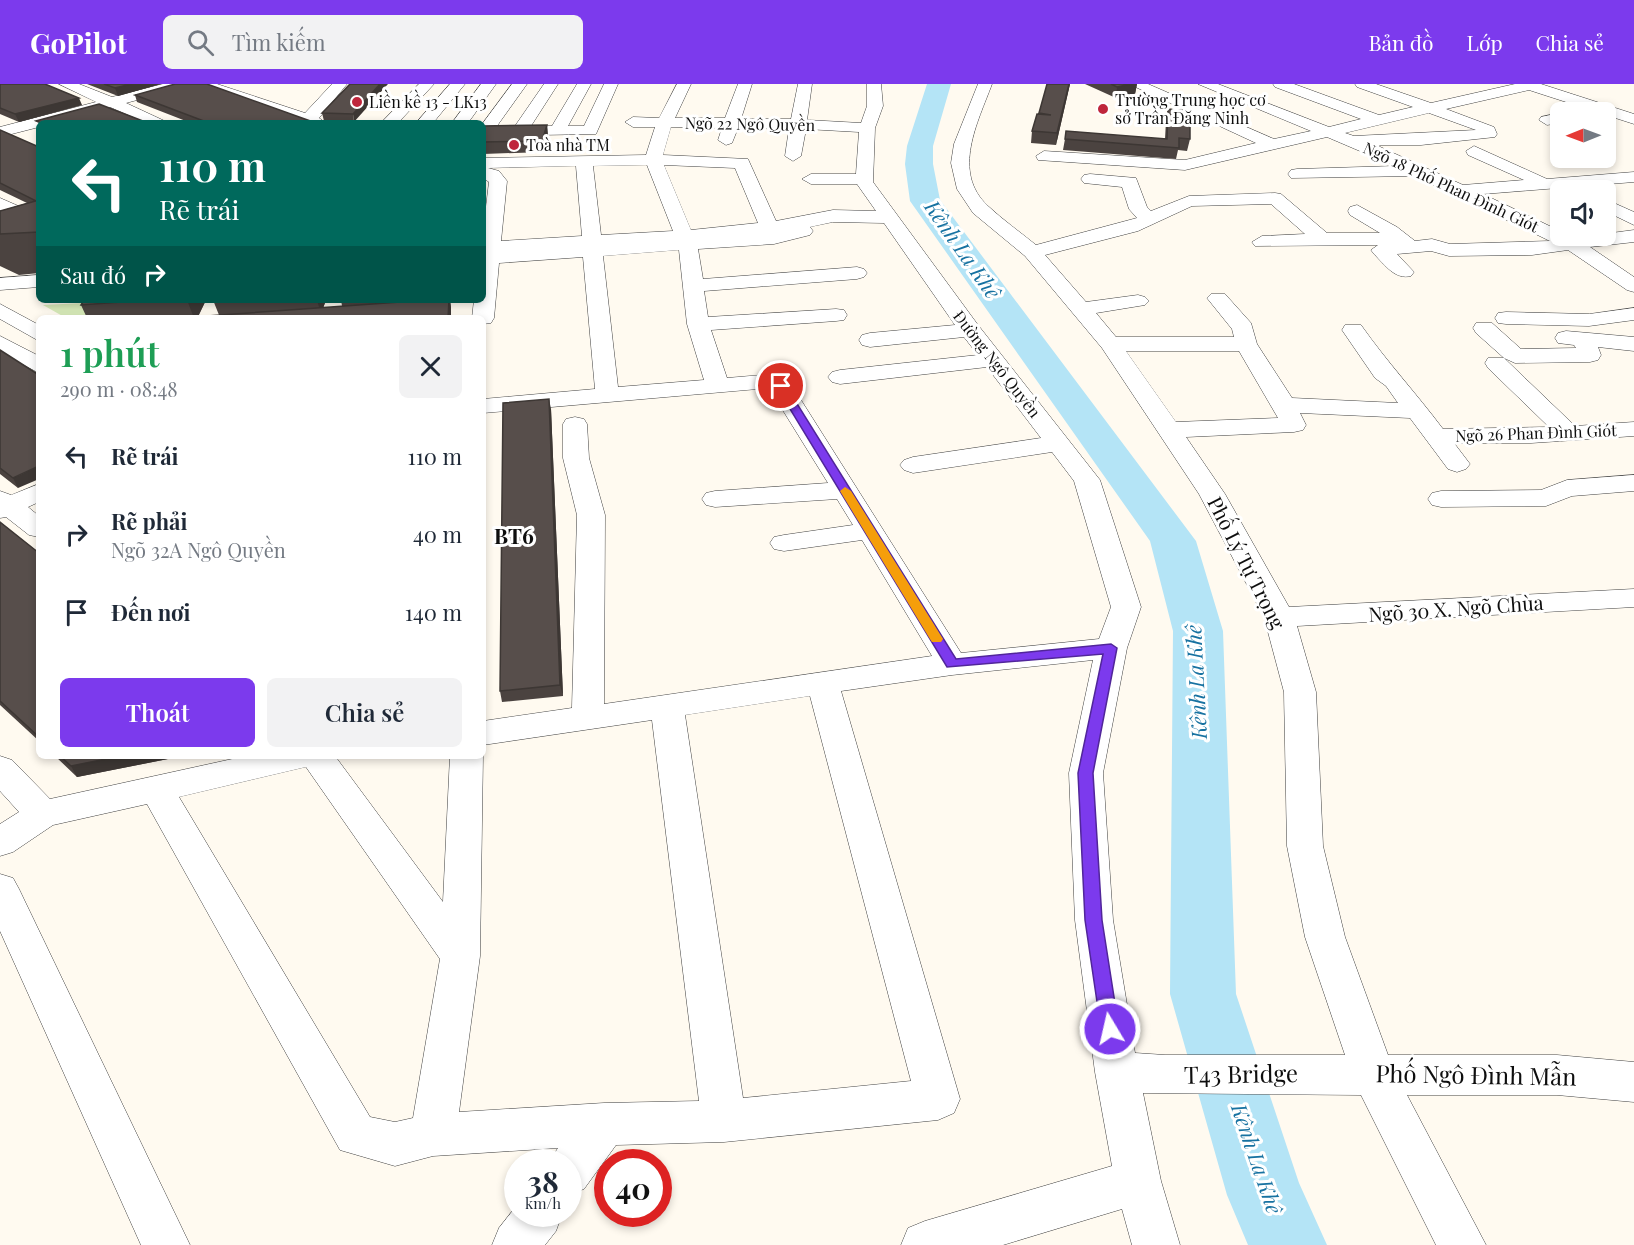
<!DOCTYPE html>
<html lang="vi">
<head>
<meta charset="utf-8">
<style>
  body { margin:0; font-family:"Playfair Display",serif; background:#f2f2f3; color:#1f2937; height:100vh; display:flex; flex-direction:column; font-size:22px; white-space:nowrap }
  * { box-sizing:border-box; margin:0 }
  p { font-size:20px; color:#747a83 }
  .icon { flex:none; width:33px; height:33px; fill:none; stroke:currentColor; stroke-width:2; stroke-linecap:round; stroke-linejoin:round }
  .map { position:relative; flex:1; overflow:hidden }
  .panel { position:absolute; left:36px; top:231px; width:450px; height:444px; display:flex; flex-direction:column; background:#fff; border-radius:9px; box-shadow:0 3px 9px #0003 }
  .panel>* { flex:none }
  .guide { position:absolute; left:36px; top:36px; width:450px; height:183px; border-radius:9px; box-shadow:0 3px 9px #0003; background:#00695c; color:#fff; overflow:hidden }
  .needle { width:39px; rotate:269deg }
  .controls { position:absolute; left:1550px; top:18px; display:grid; gap:12px }
  .controls a { display:grid; place-items:center; width:66px; height:66px; border-radius:9px; background:#fff; box-shadow:0 3px 9px #0003; font-size:30px }
  .speed { position:absolute; left:504px; top:1065px; display:flex; gap:12px; font-size:30px; font-weight:700; text-align:center }
  .speed>* { display:grid; place-content:center; width:78px; height:78px; border-radius:50%; background:#fff; box-shadow:0 3px 9px #0003; line-height:1 }
  .speed small { font-size:15px; font-weight:400 }
  .speed .limit { border:9px solid #d22; background:#fff; color:#111 }
  .pin { position:absolute; display:grid; place-items:center; width:51px; height:51px; color:#fff; margin:-26px; border:3px solid #fff; border-radius:50%; box-shadow:0 2px 6px #0007 }
  .me { position:absolute; width:66px; margin:-33px; rotate:351deg; stroke-linejoin:round; filter:drop-shadow(0 0 4px #0008) }
  .turn { display:flex; align-items:center; gap:21px; height:126px; padding:0 24px; font-size:27px }
  .turn .icon { width:78px; height:78px; stroke-width:2.5 }
  .turn b { display:block; font-size:42px; line-height:51px }
  .then { display:flex; align-items:center; height:57px; padding:0 24px; background:#0003; gap:12px; font-size:22px }
  .round { display:grid; place-items:center; flex:none; width:63px; height:63px; border-radius:9px; background:#f2f2f3 }
  .headline { display:flex; align-items:center; justify-content:space-between; height:102px; padding:0 24px }
  h1 { font-size:36px; font-weight:600; line-height:45px; color:#1e9e55 }
  .action { display:flex; gap:12px; margin-top:auto; padding:12px 24px }
  .action a { flex:1; height:69px; border-radius:9px; background:#7c3aed; color:#fff; font-size:24px; font-weight:600; line-height:69px; text-align:center }
  .action a+a { background:#f2f2f3; color:#1f2937 }
  ul { padding:0; list-style:none }
  li { display:flex; align-items:center; gap:18px; height:78px; padding:0 24px }
  li div { flex:1 }
  li b { display:block; font-size:22px }
  li em { font-style:normal }
  header { display:flex; align-items:center; gap:36px; box-sizing:border-box; height:84px; padding:0 30px; background:#7c3aed; color:#fff }
  header strong { font-size:28px }
  nav { display:flex; gap:33px; margin-inline-start:auto; font-size:21px }
  .search { width:420px; height:54px; background:#f2f2f3; display:flex; align-items:center; gap:15px; box-sizing:border-box; padding:0 21px; border-radius:9px; color:#747a83; font-size:22px }
  .map>svg:first-child { display:block }
  .green { fill:#d7eab9 }
  .lines { fill:none; stroke-linecap:round; stroke-linejoin:round }
  .river { fill:#b4e4f6; fill-rule:evenodd }
  .minor-casing { stroke:#414141; stroke-width:1 }
  .minor { fill:#fff; fill-rule:evenodd }
  .wall { fill:#4b4340 }
  .shaded-wall { fill:#3d3734 }
  .building { fill:#574e4b; stroke:#3d3734; stroke-width:1.5 }
  .route { fill:#7c3aed; stroke:#51269a; stroke-width:1.5 }
  .slow { fill:#f59e0b }
  .poi-dot { fill:#bf263c; stroke:#fff; stroke-width:2 }
  .labels { text-anchor:middle; stroke-width:6; stroke-linejoin:round; paint-order:stroke }
  .far-poi-label { font-size:16px; fill:#0e0e0e; stroke:#fff; text-anchor:start }
  .far-street-label { font-size:16px; fill:#0e0e0e; stroke:#fff }
  .street-label { font-size:20px; fill:#0e0e0e; stroke:#fff }
  .water-label { font-size:21px; font-style:italic; fill:#1772a1; stroke:#fff }
  .neighbourhood-label { font-size:21px; font-weight:bold; fill:#0e0e0e; stroke:#fff }
  .near-street-label { font-size:24px; fill:#0e0e0e; stroke:#fff }
</style>
</head>
<body>
<header>
<strong>GoPilot</strong>
<div class="search"><svg class="icon" aria-label="search" viewBox="0 0 24 24"><circle cx="10" cy="10" r="6"/><path d="M15 15l6 6"/></svg>Tìm kiếm</div>
<nav><a>Bản đồ</a><a>Lớp</a><a>Chia sẻ</a></nav>
</header>
<div class="map">
<svg width="1634" height="1161" viewBox="0 0 1634 1161">
  <rect width="100%" height="100%" fill="#fffaf0"/>
  <!-- green -->
  <path class="green" d="M 104,218 L 95,234 L 66,234 L 43,221 Z"/>
  <g class="lines">
    <!-- river -->
    <path class="river" d="M 927,0 L 951,0 L 933,62 L 933,80 L 940,116 L 1196,457 L 1223,547 L 1236,910 L 1299,1099 L 1327,1161 L 1248,1161 L 1227,1111 L 1170,910 L 1173,547 L 1150,457 L 910,117 L 905,80 L 907,62 Z"/>
    <!-- minor casing -->
    <g class="minor-casing">
      <path id="minor" d="M 59,0 L 79,0 L 112,13 L 163,0 L 187,0 L 185,3 L 126,19 L 169,39 L 147,39 L 110,23 L 52,39 L 39,39 L 39,43 L 0,53 L 0,43 L 96,18 Z
        M 195,0 L 217,0 L 305,29 L 332,0 L 347,0 L 319,34 L 326,39 L 302,39 L 197,3 Z
        M 419,0 L 434,0 L 398,39 L 381,39 Z
        M 450,0 L 465,0 L 433,39 L 416,39 Z
        M 481,0 L 496,0 L 468,39 L 452,39 Z
        M 512,0 L 527,0 L 497,42 L 515,42 L 544,0 L 558,0 L 531,42 L 552,42 L 577,0 L 591,0 L 568,42 L 584,42 L 604,0 L 618,0 L 596,50 L 483,52 L 483,39 Z
        M 677,0 L 691,0 L 675,34 L 725,34 L 738,0 L 752,0 L 741,35 L 791,35 L 798,0 L 812,0 L 807,36 L 861,39 L 867,22 L 867,0 L 881,0 L 883,22 L 875,44 L 873,98 L 978,241 L 1100,396 L 1141,523 L 1127,564 L 1103,689 L 1113,836 L 1135,969 L 1165,971 L 1345,971 L 1305,853 L 1287,762 L 1284,608 L 1264,533 L 1199,410 L 1102,264 L 1025,172 L 973,129 L 957,105 L 951,79 L 954,60 L 978,0 L 992,0 C 978,38 951,88 988,122 C 1003,136 1020,148 1036,161 L 1137,134 L 1129,125 L 1122,103 L 1084,99 L 1081,95 L 1084,91 L 1090,90 L 1136,94 L 1147,123 L 1151,127 L 1189,112 L 1275,109 L 1281,110 L 1327,149 L 1380,149 L 1350,131 L 1348,127 L 1350,123 L 1357,121 L 1397,143 L 1415,157 L 1432,155 L 1450,160 L 1550,157 L 1415,92 L 1291,94 L 1288,90 L 1291,86 L 1297,85 L 1395,82 L 1327,53 L 1185,86 L 1038,76 L 1036,72 L 1044,67 L 1185,76 L 1256,59 L 1129,0 L 1148,0 L 1274,55 L 1311,47 L 1198,0 L 1218,0 L 1329,43 L 1361,35 L 1275,3 L 1273,0 L 1294,0 L 1379,31 L 1413,23 L 1357,3 L 1355,0 L 1376,0 L 1431,19 L 1515,0 L 1541,0 L 1634,30 L 1634,40 L 1529,6 L 1446,25 L 1494,43 L 1497,50 L 1495,53 L 1421,61 L 1376,61 L 1463,101 L 1524,96 L 1468,71 L 1466,67 L 1474,62 L 1547,95 L 1634,88 L 1634,98 L 1483,110 L 1560,147 L 1560,152 L 1574,154 L 1634,146 L 1634,158 L 1590,163 L 1634,193 L 1634,208 L 1627,206 L 1568,166 L 1532,171 L 1449,172 L 1431,167 L 1397,170 L 1414,188 L 1411,192 C 1395,196 1385,181 1374,170 L 1371,166 L 1378,161 L 1255,162 L 1252,158 L 1262,152 L 1305,150 L 1271,120 L 1192,122 L 1138,147 L 1045,171 L 1086,218 L 1138,211 L 1145,213 L 1149,217 L 1145,221 L 1096,229 L 1116,253 L 1234,253 L 1232,245 L 1207,214 L 1211,210 L 1225,210 L 1251,239 L 1257,260 L 1292,314 L 1398,319 L 1386,302 L 1375,294 L 1342,246 L 1345,241 L 1361,241 C 1387,278 1416,309 1443,345 L 1549,343 L 1488,284 L 1485,279 L 1488,274 L 1504,274 L 1476,249 L 1473,244 L 1476,239 L 1492,239 L 1521,265 L 1576,264 L 1574,261 L 1558,259 L 1555,254 L 1558,249 L 1566,247 L 1634,253 L 1634,267 L 1598,263 L 1601,271 L 1598,276 L 1590,278 L 1515,279 L 1504,274 L 1575,342 L 1634,338 L 1634,352 L 1531,359 L 1454,359 L 1470,380 L 1466,385 L 1457,388 L 1448,385 L 1410,334 L 1300,329 L 1306,341 L 1303,346 L 1294,348 L 1186,353 L 1225,410 L 1289,523 L 1634,505 L 1634,523 L 1297,542 L 1316,608 L 1323,762 L 1345,853 L 1388,971 L 1557,971 L 1634,978 L 1634,1018 L 1557,1011 L 1407,1011 L 1486,1161 L 1436,1161 L 1361,1011 L 1143,1009 L 1161,1097 L 1180,1161 L 1132,1161 L 1122,1125 L 1003,1161 L 901,1161 L 908,1144 L 925,1137 L 1112,1082 L 1095,988 L 1075,836 L 1069,689 L 1093,576 L 952,591 L 841,607 L 960,1015 L 954,1029 L 938,1036 L 724,1058 L 616,1061 L 584,1105 L 568,1111 L 568,1078 L 549,1078 L 558,1064 L 433,1072 L 395,1082 L 340,1066 L 147,720 L 53,741 L 13,768 L 0,772 L 0,740 L 19,728 L 0,707 L 0,672 L 12,676 L 50,715 L 246,672 L 335,672 L 443,818 L 450,672 L 483,670 L 480,872 L 459,1028 L 604,1019 L 699,1017 L 652,636 L 483,661 L 483,637 L 572,624 L 577,431 L 563,374 L 563,340 L 566,335 L 575,333 L 584,335 L 587,340 L 589,374 L 605,431 L 604,620 L 932,572 L 862,456 L 784,467 L 774,465 L 770,459 L 774,453 L 784,451 L 853,441 L 837,415 L 715,423 L 706,421 L 702,415 L 706,409 L 715,407 L 828,399 L 769,304 L 483,329 L 483,315 L 595,305 L 583,173 L 499,179 L 494,234 L 491,239 L 483,240 L 483,234 L 472,234 L 474,216 L 483,216 L 483,147 L 489,98 L 483,94 L 483,74 L 646,71 L 655,43 L 633,43 L 625,38 L 633,33 L 659,34 ZM 1429,29 L 1476,46 L 1354,52 L 1345,49 ZM 671,43 L 722,44 L 718,56 L 726,61 L 732,59 L 738,44 L 789,45 L 785,72 L 793,77 L 801,72 L 806,45 L 859,48 L 856,90 L 811,90 L 802,95 L 811,100 L 857,100 L 876,127 L 833,126 L 776,137 L 748,75 L 663,71 ZM 647,81 L 673,147 L 601,151 L 593,82 ZM 664,81 L 735,84 L 758,139 L 691,146 ZM 576,82 L 582,152 L 501,157 L 507,97 L 499,87 L 488,84 ZM 833,138 L 884,139 L 955,241 L 870,249 L 862,251 L 859,256 L 862,261 L 870,263 L 964,253 L 978,271 L 840,286 L 832,288 L 828,293 L 832,298 L 840,300 L 987,283 L 1041,354 L 913,373 L 904,376 L 900,381 L 904,386 L 913,389 L 1052,368 L 1074,397 L 1111,523 L 1099,555 L 961,569 L 789,297 L 774,290 L 727,294 L 711,246 L 836,237 L 844,236 L 847,231 L 844,226 L 836,225 L 708,233 L 704,207 L 857,195 L 864,193 L 867,189 L 864,185 L 857,183 L 703,195 L 698,165 L 774,160 L 810,151 L 813,147 L 810,143 ZM 679,166 L 687,240 L 704,296 L 618,303 L 603,172 ZM 1126,267 L 1239,267 L 1278,334 L 1176,338 ZM 810,612 L 911,997 L 743,1014 L 685,631 ZM 306,683 L 440,875 L 413,1034 L 395,1038 L 370,1033 L 179,713 Z
        M 1560,29 L 1560,39 L 1547,41 L 1539,36 L 1541,33 Z
        M 0,114 L 39,131 L 39,144 L 0,126 Z
        M 1605,115 L 1634,128 L 1634,141 L 1605,127 Z
        M 39,191 L 39,203 L 0,206 L 0,194 Z
        M 0,220 L 39,241 L 39,257 L 0,235 Z
        M 1634,224 L 1634,236 L 1589,242 L 1506,240 L 1498,239 L 1495,234 L 1498,229 L 1506,228 L 1589,230 Z
        M 0,252 L 39,272 L 39,289 L 0,268 Z
        M 1634,391 L 1634,407 L 1572,412 L 1546,422 L 1441,423 L 1432,421 L 1428,415 L 1432,409 L 1441,407 L 1541,406 L 1567,396 Z
        M 39,400 L 39,418 L 28,423 L 39,432 L 39,453 L 29,451 L 6,433 L 0,434 L 0,407 L 11,411 Z
        M 0,790 L 13,794 L 19,805 L 190,1161 L 141,1161 L 0,847 Z
        M 518,1120 L 518,1130 L 562,1130 L 556,1147 L 545,1161 L 492,1161 L 499,1144 Z"/>
    </g>
    <!-- minor -->
    <use href="#minor" class="minor"/>
  </g>
  <!-- wall -->
  <path class="wall" d="M 0,0 L 82,21 L 19,38 L 0,30 Z
    M 87,0 L 161,0 L 118,12 Z
    M 350,0 L 354,38 L 324,37 L 322,29 Z
    M 1047,0 L 1070,0 L 1056,61 L 1031,59 L 1032,47 L 1039,31 Z
    M 1085,0 L 1137,0 L 1135,10 L 1116,14 Z
    M 135,11 L 316,39 L 191,39 L 137,18 Z
    M 1168,25 L 1190,55 L 1187,67 L 1178,66 L 1176,75 L 1063,66 L 1065,55 L 1165,55 L 1166,37 Z
    M 547,41 L 548,53 L 544,68 L 483,70 L 483,42 Z
    M 0,46 L 39,63 L 39,189 L 19,191 L 0,182 L 0,127 L 27,119 L 0,106 Z
    M 84,216 L 206,216 L 198,233 L 219,231 L 213,216 L 326,216 L 323,224 L 342,222 L 341,216 L 450,216 L 451,224 L 451,234 L 87,234 L 81,221 Z
    M 0,266 L 18,404 L 0,390 Z
    M 551,325 L 563,612 L 502,618 L 500,607 Z
    M 0,438 L 39,469 L 39,657 L 0,621 Z
    M 55,672 L 183,672 L 77,693 Z"/>
  <!-- shaded-wall -->
  <path class="shaded-wall" d="M 131,0 L 161,0 L 118,12 L 115,4 Z
    M 380,0 L 388,0 L 354,38 L 353,30 Z
    M 1069,0 L 1070,0 L 1056,61 L 1057,49 Z
    M 1131,0 L 1137,0 L 1135,10 L 1116,14 L 1117,3 Z
    M 79,14 L 82,21 L 19,38 L 15,30 Z
    M 547,41 L 548,53 L 544,68 L 542,57 Z
    M 187,216 L 206,216 L 197,234 L 194,234 Z
    M 317,216 L 326,216 L 321,230 Z
    M 450,216 L 451,224 L 451,234 L 448,234 Z
    M 549,315 L 551,325 L 563,612 L 560,601 Z
    M 39,382 L 39,395 L 18,404 L 13,394 Z
    M 121,672 L 183,672 L 77,693 L 71,682 Z"/>
  <!-- building -->
  <path class="building" d="M 0,0 L 45,0 L 79,14 L 15,30 L 0,24 Z
    M 104,0 L 131,0 L 115,4 Z
    M 175,0 L 207,0 L 316,39 L 209,39 L 135,11 Z
    M 350,0 L 380,0 L 353,30 L 322,29 Z
    M 1047,0 L 1069,0 L 1057,49 L 1032,47 L 1037,30 L 1051,31 L 1039,29 Z
    M 1111,0 L 1131,0 L 1117,3 Z
    M 99,20 L 148,39 L 41,39 L 36,37 Z
    M 1168,25 L 1190,27 L 1190,55 L 1179,54 L 1179,64 L 1065,55 L 1066,47 L 1167,55 Z
    M 547,41 L 542,57 L 483,58 L 483,42 Z
    M 0,46 L 39,63 L 39,116 L 36,117 L 0,99 Z
    M 39,116 L 39,148 L 0,150 L 0,127 Z
    M 84,216 L 149,216 L 81,221 Z
    M 428,216 L 449,216 L 448,234 L 179,234 Z
    M 0,266 L 39,291 L 39,382 L 13,394 L 0,384 Z
    M 549,315 L 560,601 L 500,607 L 503,319 Z
    M 0,438 L 39,469 L 39,653 L 0,617 Z
    M 60,672 L 121,672 L 71,682 Z"/>
  <!-- route -->
  <path class="route" d="M 781,298 L 786,302 L 956,575 L 1111,560 L 1117,564 L 1093,689 L 1102,836 L 1119,945 L 1117,950 L 1110,953 L 1104,950 L 1101,945 L 1085,836 L 1078,689 L 1103,570 L 947,583 L 776,302 Z"/>
  <!-- slow -->
  <path class="slow" d="M 845,403 L 851,407 L 943,555 L 941,558 L 932,558 L 930,555 L 840,407 Z"/>
  <!-- markers -->
  <g class="poi-dot">
    <circle cx="357" cy="18" r="6"/>
    <circle cx="1103" cy="25" r="6"/>
    <circle cx="514" cy="61" r="6"/>
  </g>
  <g class="labels">
    <!-- far-poi labels -->
    <g class="far-poi-label">
      <text x="1115" y="22">Trường Trung học cơ<tspan x="1115" dy="18">sở Trần Đăng Ninh</tspan></text>
      <text x="369" y="24">Liền kề 13 - LK13</text>
      <text x="526" y="67">Toà nhà TM</text>
    </g>
    <!-- far-street labels -->
    <g class="far-street-label">
      <text transform="translate(750 40) rotate(1)" y="6">Ngõ 22 Ngô Quyền</text>
      <text transform="translate(1451 103) rotate(25)" y="6">Ngõ 18 Phố Phan Đình Giót</text>
      <text transform="translate(997 280) rotate(52)" y="6">Đường Ngô Quyền</text>
      <text transform="translate(1536 349) rotate(-2)" y="6">Ngõ 26 Phan Đình Giót</text>
    </g>
    <!-- street labels -->
    <g class="street-label">
      <text transform="translate(1246 479) rotate(63)" y="7">Phố Lý Tự Trọng</text>
      <text transform="translate(1456 525) rotate(-4)" y="7">Ngõ 30 X. Ngõ Chùa</text>
    </g>
    <!-- water labels -->
    <g class="water-label">
      <text transform="translate(962 166) rotate(55)" y="7">Kênh La Khê</text>
      <text transform="translate(1197 598) rotate(-93)" y="7">Kênh La Khê</text>
      <text transform="translate(1256 1075) rotate(71)" y="7">Kênh La Khê</text>
    </g>
    <!-- neighbourhood labels -->
    <g class="neighbourhood-label">
      <text x="514" y="460">BT6</text>
    </g>
    <!-- near-street labels -->
    <g class="near-street-label">
      <text transform="translate(1241 991) rotate(-1)" y="8">T43 Bridge</text>
      <text transform="translate(1476 992) rotate(1)" y="8">Phố Ngô Đình Mẫn</text>
    </g>
  </g>
</svg>
<div class="controls">
<a><svg class="needle" viewBox="-14 -14 28 28"><path d="M0-13l5 13h-10z" fill="#e53935"/><path d="M0 13l5-13h-10z" fill="#747a83"/></svg></a>
<a><svg class="icon" aria-label="sound" viewBox="0 0 24 24"><path d="M4 9h4l5-4v14l-5-4H4zM17 9q2 3 0 6"/></svg></a>
</div>
<div class="speed"><div>38<small>km/h</small></div><div class="limit">40</div></div>
<div class="pin" style="left:781px;top:302px;background:#d93025"><svg class="icon" aria-label="arrive" viewBox="0 0 24 24"><path d="M6 21V4h12l-3 4 3 4H6"/></svg></div>
<svg class="me" style="left:1110px;top:945px" viewBox="-20 -20 40 40"><circle r="17" fill="#7c3aed" stroke="#fff" stroke-width="3"/><path d="M0-11L8 9 0 5-8 9z" fill="#fff"/></svg>
<div class="guide">
<div class="turn"><svg class="icon" aria-label="left" viewBox="0 0 24 24"><path d="M17 20v-9H6M10 6l-5 5 5 5"/></svg><div><b>110 m</b>Rẽ trái</div></div>
<div class="then">Sau đó<svg class="icon" aria-label="right" viewBox="0 0 24 24"><path d="M7 20v-9h11M14 6l5 5-5 5"/></svg></div>
</div>
<section class="panel">
<div class="headline"><div><h1>1 phút</h1><p>290 m · 08:48</p></div><a class="round"><svg class="icon" aria-label="close" viewBox="0 0 24 24"><path d="M6 6l12 12M18 6L6 18"/></svg></a></div>
<ul>
<li><svg class="icon" aria-label="left" viewBox="0 0 24 24"><path d="M17 20v-9H6M10 6l-5 5 5 5"/></svg><div><b>Rẽ trái</b></div><em>110 m</em></li>
<li><svg class="icon" aria-label="right" viewBox="0 0 24 24"><path d="M7 20v-9h11M14 6l5 5-5 5"/></svg><div><b>Rẽ phải</b><p>Ngõ 32A Ngô Quyền</p></div><em>40 m</em></li>
<li><svg class="icon" aria-label="arrive" viewBox="0 0 24 24"><path d="M6 21V4h12l-3 4 3 4H6"/></svg><div><b>Đến nơi</b></div><em>140 m</em></li>
</ul>
<div class="action"><a>Thoát</a><a>Chia sẻ</a></div>
</section>
</div>
</body>
</html>
